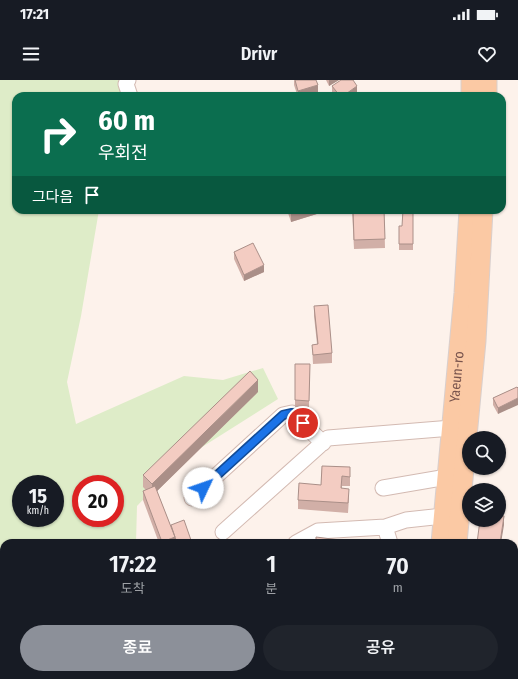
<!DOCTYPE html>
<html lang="ko">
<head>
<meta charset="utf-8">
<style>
  body { margin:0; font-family:"Fira Sans Condensed","Noto Sans KR",sans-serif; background:#20242c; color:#f1f3f6; height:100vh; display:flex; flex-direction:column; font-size:15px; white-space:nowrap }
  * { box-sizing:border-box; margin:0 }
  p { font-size:13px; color:#9ea1a6 }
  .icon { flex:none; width:22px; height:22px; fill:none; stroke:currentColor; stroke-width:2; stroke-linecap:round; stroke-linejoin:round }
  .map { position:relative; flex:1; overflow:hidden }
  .panel { position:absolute; left:0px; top:459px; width:518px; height:140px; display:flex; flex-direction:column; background:#171b24; border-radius:12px 12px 0 0; box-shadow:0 1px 3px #0004 }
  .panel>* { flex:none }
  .top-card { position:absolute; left:12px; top:12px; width:494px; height:122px; border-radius:12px; box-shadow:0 1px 3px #0004; background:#0b6e4f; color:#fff; overflow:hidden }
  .controls { position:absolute; left:462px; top:351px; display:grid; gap:8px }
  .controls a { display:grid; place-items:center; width:44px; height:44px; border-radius:50%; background:#171b24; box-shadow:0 1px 3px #0004; font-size:20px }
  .speed { position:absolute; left:12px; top:395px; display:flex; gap:8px; font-size:20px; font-weight:700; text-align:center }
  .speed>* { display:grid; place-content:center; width:52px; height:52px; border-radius:50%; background:#171b24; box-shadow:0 1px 3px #0004; line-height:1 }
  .speed small { font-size:10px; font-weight:400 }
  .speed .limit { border:6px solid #d22; background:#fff; color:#111 }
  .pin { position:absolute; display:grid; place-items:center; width:34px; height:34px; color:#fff; margin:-17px; border:2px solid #fff; border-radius:50%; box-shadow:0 1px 4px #0007 }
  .me { position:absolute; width:44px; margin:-22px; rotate:48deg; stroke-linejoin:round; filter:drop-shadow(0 0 3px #0008) }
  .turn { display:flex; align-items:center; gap:14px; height:84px; padding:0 20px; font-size:18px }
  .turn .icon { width:52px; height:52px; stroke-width:2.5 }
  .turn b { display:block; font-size:28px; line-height:34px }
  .then { display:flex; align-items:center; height:38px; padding:0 20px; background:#0003; gap:8px; font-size:15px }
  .eta { display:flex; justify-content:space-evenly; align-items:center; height:68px; text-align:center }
  .eta b { font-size:24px; font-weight:600; line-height:28px }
  .cta { display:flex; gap:8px; margin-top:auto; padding:8px 20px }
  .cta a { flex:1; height:46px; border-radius:24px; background:#8c9099; color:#fff; font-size:16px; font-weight:600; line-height:46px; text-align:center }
  .cta a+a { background:#20242c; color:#f1f3f6 }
  .status { display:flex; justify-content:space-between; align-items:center; height:28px; padding:0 20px; background:#171b24; direction:ltr }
  .status svg { height:11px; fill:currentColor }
  header { display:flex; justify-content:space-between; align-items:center; height:52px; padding:0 20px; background:#171b24; font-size:18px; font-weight:600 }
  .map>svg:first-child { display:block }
  .green { fill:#deecc8; fill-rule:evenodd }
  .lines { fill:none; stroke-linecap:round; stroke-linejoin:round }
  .minor-casing { stroke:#d3bab2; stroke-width:17 }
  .major-casing { stroke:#d9cfcd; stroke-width:21 }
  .minor { stroke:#fff; stroke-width:15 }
  .major { stroke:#fbc9a4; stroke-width:19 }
  .wall { fill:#d1afa7 }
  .shaded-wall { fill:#aa8f88 }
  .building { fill:#f3ccc2; stroke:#aa8f88 }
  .route-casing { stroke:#114b97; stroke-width:10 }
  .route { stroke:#1a73e8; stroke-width:7 }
  .labels { text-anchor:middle; stroke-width:3; stroke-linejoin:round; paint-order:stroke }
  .street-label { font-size:14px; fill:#79544d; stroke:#fff7f2 }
</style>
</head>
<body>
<div class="status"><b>17:21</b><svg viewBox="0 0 49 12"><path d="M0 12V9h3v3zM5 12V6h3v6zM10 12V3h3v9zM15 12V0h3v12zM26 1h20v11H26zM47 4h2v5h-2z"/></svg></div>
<header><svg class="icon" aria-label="menu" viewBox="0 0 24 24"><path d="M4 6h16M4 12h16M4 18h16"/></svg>Drivr<svg class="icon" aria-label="heart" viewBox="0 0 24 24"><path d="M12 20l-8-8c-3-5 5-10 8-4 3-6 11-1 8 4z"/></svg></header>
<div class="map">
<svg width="518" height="599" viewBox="0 0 518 599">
  <rect width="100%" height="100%" fill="#fdf2eb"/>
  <!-- green -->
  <path class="green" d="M 0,0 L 130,0 L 124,16 L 16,16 L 16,130 L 99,130 L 81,236 L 67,302 L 76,344 L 184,296 L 223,300 L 263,288 L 278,319 L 180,381 L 137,426 L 136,463 L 4,463 L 4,595 L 176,595 L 177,599 L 0,599 ZM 21,404 L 55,404 L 55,438 L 21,438 ZM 81,404 L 115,404 L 115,438 L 81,438 Z"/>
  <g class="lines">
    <!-- minor casing -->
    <g class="minor-casing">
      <path id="minor" d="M 128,0 L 126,4 L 130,16
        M 383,408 L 447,397
        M 192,418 L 283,335 L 292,333 L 323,363
        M 223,452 L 328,358 L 452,348
        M 296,463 L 318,451 L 385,447
        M 390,463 L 385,447 L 406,440 L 443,436
        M 286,599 L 286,595
        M 381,599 L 381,595"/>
    </g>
    <!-- major casing -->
    <g class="major-casing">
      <g id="major">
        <path d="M 471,0 L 471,16"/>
        <path d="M 487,16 L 487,0"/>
        <path id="s1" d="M 441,463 L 464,213 L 469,130"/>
        <path d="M 457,463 L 476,261 L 483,130"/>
        <path d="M 428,599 L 429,595"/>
        <path d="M 444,599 L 444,595"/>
      </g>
    </g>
    <!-- minor -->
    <use href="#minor" class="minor"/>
    <!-- major -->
    <use href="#major" class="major"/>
  </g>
  <!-- wall -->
  <path class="wall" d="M 294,0 L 318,12 L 307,15 L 297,14 L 294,5 Z
    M 326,0 L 339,0 L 329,6 Z
    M 332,6 L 357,12 L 352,16 L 335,16 L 332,12 Z
    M 287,130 L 320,130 L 320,133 L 291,142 Z
    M 352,130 L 384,130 L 385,168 L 354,169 Z
    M 413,130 L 413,170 L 399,170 L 399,146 L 402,146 Z
    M 234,172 L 264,192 L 244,201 L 234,179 Z
    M 314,226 L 332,273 L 332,283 L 313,284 L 312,265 L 317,264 L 314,236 Z
    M 295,284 L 310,284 L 309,327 L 295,327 Z
    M 517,307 L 498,334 L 493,325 L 493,318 Z
    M 258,312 L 157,411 L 171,447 L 171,445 L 192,463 L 175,463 L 175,462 L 175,463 L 159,463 L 143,420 L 143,411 L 146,410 L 143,407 L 143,395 Z
    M 322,386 L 350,397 L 350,406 L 342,406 L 342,408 L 349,418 L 348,433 L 298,429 L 298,420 L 321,405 Z"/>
  <!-- shaded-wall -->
  <path class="shaded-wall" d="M 329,0 L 339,0 L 329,6 Z
    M 318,5 L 318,12 L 303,16 L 298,16 L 298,11 Z
    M 357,6 L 357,12 L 352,16 L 343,16 Z
    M 301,130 L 320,130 L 320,133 L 291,142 L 291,133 Z
    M 264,185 L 264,192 L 244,201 L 244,195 Z
    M 258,300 L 258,312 L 152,416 L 152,404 Z
    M 518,318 L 518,325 L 498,334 L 498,328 Z
    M 504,436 L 504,445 L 501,463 L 500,463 Z
    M 175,457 L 175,463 L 162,463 L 162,462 Z"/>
  <!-- building -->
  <path class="building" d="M 295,0 L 316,0 L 318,5 L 298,11 Z
    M 341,0 L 353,0 L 357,6 L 343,16 L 340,16 L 332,6 Z
    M 305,12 L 307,16 L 292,16 Z
    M 290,130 L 301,130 L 291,133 Z
    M 353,130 L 384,130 L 385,159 L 354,160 Z
    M 403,130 L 413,130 L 413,164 L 399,164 L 399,146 L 402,146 Z
    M 253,163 L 264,185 L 244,195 L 234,172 Z
    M 328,225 L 332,273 L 313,275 L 312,265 L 318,264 L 314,226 Z
    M 295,284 L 310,284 L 309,321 L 295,320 Z
    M 250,291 L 258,300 L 152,404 L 143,395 Z
    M 517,307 L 518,308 L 518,318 L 498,328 L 493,318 Z
    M 322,386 L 350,387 L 350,397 L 342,396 L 341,408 L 349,409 L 348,423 L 298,420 L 299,403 L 321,405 Z
    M 155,406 L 175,457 L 162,462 L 143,411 Z
    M 499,435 L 504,436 L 500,463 L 477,463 L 480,440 L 499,440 Z
    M 184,440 L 192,463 L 177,463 L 171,445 Z
    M 316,457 L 364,463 L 316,463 Z
    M 316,595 L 372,595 L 372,599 L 316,599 Z"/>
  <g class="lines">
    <!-- route casing -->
    <g class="route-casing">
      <path id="route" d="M 203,408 L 283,335 L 292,333 L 303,343"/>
    </g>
    <!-- route -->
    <use href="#route" class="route"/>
  </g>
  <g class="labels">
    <!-- street labels -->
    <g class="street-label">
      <text dy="5" stroke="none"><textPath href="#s1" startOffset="167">Yaeun-ro</textPath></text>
    </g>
  </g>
</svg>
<div class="controls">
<a><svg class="icon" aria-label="search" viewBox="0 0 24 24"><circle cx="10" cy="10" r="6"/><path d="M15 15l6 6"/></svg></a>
<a><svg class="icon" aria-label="layers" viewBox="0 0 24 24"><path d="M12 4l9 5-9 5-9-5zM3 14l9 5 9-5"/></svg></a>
</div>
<div class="speed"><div>15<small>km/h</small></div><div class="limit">20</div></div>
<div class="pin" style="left:303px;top:343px;background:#d93025"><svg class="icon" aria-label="arrive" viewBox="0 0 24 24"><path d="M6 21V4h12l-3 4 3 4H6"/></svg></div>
<svg class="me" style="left:203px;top:408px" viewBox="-20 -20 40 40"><circle r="19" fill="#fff"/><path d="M0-13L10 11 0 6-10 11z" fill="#1a73e8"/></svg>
<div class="top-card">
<div class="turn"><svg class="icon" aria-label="right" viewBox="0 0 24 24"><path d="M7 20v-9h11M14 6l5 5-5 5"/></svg><div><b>60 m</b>우회전</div></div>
<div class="then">그다음<svg class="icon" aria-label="arrive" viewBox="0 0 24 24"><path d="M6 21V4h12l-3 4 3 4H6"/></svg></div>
</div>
<section class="panel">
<div class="eta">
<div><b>17:22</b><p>도착</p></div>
<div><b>1</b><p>분</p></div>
<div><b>70</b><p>m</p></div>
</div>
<div class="cta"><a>종료</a><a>공유</a></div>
</section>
</div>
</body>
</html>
